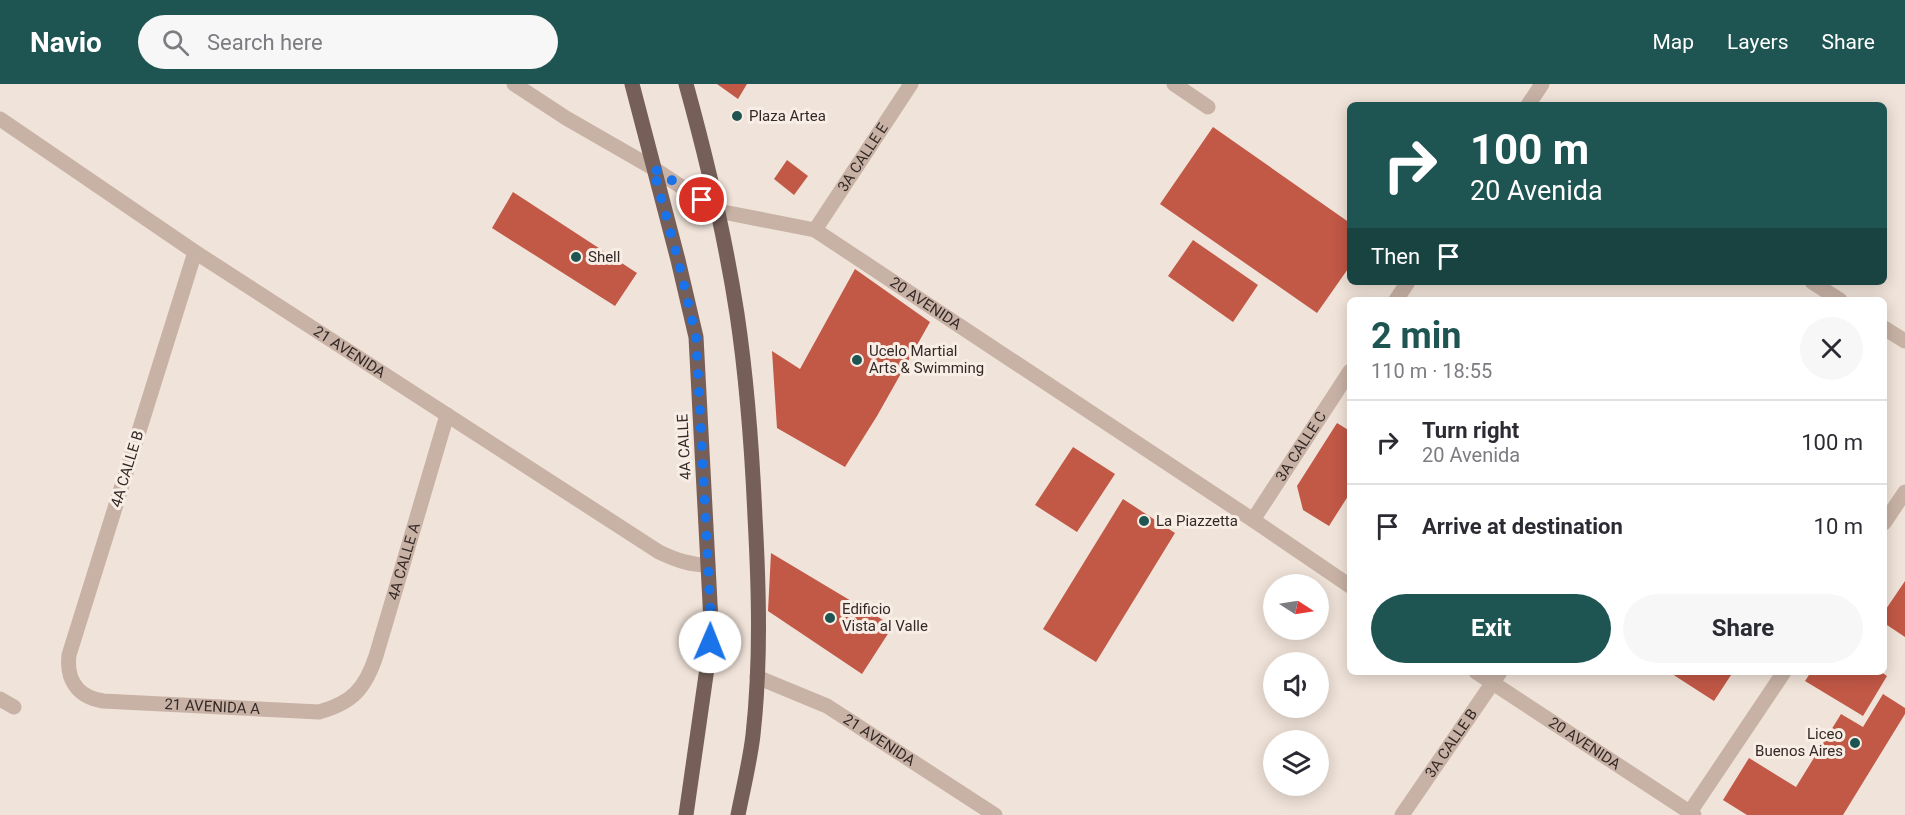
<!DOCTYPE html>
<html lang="en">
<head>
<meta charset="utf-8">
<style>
  body { margin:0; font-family:Roboto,sans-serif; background:#f7f7f7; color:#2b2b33; height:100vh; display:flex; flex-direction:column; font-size:22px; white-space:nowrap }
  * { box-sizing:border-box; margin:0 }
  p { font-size:20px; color:#7c7c81 }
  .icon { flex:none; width:33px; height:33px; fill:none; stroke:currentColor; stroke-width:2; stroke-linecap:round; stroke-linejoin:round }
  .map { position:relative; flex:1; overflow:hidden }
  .panel { position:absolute; left:1347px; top:213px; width:540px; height:378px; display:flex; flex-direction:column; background:#fff; border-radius:9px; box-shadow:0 3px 15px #0003 }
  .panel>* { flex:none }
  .banner { position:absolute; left:1347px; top:18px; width:540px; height:183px; border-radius:9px; box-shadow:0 3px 15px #0003; background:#1e5452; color:#fff; overflow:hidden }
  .needle { width:39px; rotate:102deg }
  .buttons { position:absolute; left:1263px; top:490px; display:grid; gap:12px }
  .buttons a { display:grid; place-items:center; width:66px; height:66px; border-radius:50%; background:#fff; box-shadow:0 3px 15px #0003; font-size:30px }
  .pin { position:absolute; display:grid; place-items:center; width:51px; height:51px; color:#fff; margin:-26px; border:3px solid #fff; border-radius:50%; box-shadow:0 2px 6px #0007 }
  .me { position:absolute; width:66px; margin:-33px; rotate:1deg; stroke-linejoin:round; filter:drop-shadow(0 0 4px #0008) }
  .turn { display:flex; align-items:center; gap:21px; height:126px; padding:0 24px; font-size:27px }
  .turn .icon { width:78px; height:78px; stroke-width:2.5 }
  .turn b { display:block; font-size:42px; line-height:51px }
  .then { display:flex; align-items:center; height:57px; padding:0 24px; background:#0003; gap:12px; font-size:22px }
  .round { display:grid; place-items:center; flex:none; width:63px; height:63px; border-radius:32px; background:#f7f7f7 }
  .overview { display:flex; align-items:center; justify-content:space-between; height:102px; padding:0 24px }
  h1 { font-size:36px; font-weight:700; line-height:45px; color:#1e5452 }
  .primary-button { display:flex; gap:12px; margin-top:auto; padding:12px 24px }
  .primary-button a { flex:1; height:69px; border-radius:36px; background:#1e5452; color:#fff; font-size:24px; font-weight:700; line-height:69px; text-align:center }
  .primary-button a+a { background:#f7f7f7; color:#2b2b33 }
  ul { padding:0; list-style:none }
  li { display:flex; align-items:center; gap:18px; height:84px; padding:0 24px; border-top:2px solid #e1e1e2 }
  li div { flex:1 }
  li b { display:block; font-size:22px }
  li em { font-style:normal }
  header { display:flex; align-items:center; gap:36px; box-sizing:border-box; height:84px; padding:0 30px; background:#1e5452; color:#fff }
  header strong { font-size:28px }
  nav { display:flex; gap:33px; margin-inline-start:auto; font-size:21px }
  .search { width:420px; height:54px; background:#f7f7f7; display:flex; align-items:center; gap:15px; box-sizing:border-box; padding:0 21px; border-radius:33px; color:#7c7c81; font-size:22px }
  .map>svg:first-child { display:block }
  .building { fill:#c25846 }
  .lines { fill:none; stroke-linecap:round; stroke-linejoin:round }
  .minor { stroke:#c8b2a6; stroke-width:15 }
  .major { stroke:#755f58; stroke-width:15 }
  .route { stroke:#1a73e8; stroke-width:10; stroke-dasharray:0 18 }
  .poi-dot { fill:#1e5452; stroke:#f8eee5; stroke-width:2 }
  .labels { text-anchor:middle; stroke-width:6; stroke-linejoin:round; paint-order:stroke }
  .poi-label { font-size:15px; fill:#342926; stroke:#f8eee5; text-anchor:start }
  .street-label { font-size:15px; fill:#342926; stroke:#f8eee5 }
</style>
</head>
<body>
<header>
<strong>Navio</strong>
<div class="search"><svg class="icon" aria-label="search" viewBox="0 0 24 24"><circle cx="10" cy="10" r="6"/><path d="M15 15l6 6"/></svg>Search here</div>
<nav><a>Map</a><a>Layers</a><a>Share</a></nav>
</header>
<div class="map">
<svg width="1905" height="731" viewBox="0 0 1905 731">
  <rect width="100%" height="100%" fill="#f0e3d9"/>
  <!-- building -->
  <path class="building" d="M 717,0 L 747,0 L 738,15 Z
    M 1213,43 L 1350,139 L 1350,182 L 1317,229 L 1160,120 Z
    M 787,76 L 808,92 L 794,111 L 774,95 Z
    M 513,108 L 637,189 L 615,222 L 492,144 Z
    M 1193,156 L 1258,201 L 1233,238 L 1168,192 Z
    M 855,185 L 930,238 L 877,332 L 845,383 L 777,344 L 772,267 L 800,285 Z
    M 1337,339 L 1350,347 L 1350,409 L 1329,442 L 1303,426 L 1297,402 Z
    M 1073,363 L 1115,390 L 1077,448 L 1035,421 Z
    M 1123,415 L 1175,449 L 1096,578 L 1043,545 Z
    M 771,469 L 893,542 L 862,590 L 768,527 Z
    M 1905,497 L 1905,553 L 1884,539 L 1884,528 Z
    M 1669,588 L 1733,588 L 1714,617 Z
    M 1811,588 L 1881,588 L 1887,592 L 1863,632 L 1805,597 Z
    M 1883,610 L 1905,624 L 1905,630 L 1843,731 L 1747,731 L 1723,716 L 1749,674 L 1796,703 L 1841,630 L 1863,643 Z"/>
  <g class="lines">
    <!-- minor -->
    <g class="minor">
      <path id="s1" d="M 514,0 L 566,34 L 653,84 L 718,127 L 815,146 L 1253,436 L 1350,502"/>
      <path d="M 1174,0 L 1208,23"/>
      <path d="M 1528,21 L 1542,0"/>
      <path id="s2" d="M 0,35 L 195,168 L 659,468 C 676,476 690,481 708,481"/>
      <path id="s3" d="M 815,146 L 911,0"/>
      <path id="s4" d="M 195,168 L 69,571 C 66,596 78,613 103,617 L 319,628 C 352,619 365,605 376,572 L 447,331"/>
      <path d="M 1812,198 L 1840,216"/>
      <path d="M 1396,216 L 1408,198"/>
      <path d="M 1884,244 L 1905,257"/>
      <path id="s5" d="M 1253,436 L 1350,287"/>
      <path d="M 1884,439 L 1905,408"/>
      <path id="s6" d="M 1476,588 L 1694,731"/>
      <path id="s7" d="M 757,593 L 827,622 L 995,731"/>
      <path d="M 0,615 L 14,623"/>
      <path d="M 1690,728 L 1784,588"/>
      <path id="s8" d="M 1402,731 L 1500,588"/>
    </g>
    <!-- major -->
    <path class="major" d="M 632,0 L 678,176 L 696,253 L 711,538 L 708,577 L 686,731
      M 686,0 C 707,76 725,152 737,230 C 747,297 752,365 755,433 C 759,506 761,578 753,651 C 750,677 743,705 738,731"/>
  </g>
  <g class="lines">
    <!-- route -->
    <path class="route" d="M 702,116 L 653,84 L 678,176 L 696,253 L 711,538 L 710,558"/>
  </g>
  <!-- markers -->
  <g class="poi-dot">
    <circle cx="737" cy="32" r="6"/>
    <circle cx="576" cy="173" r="6"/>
    <circle cx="857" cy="276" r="6"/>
    <circle cx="1144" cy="437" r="6"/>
    <circle cx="830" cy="534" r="6"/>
    <circle cx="1855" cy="659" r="6"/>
  </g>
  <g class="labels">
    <!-- poi labels -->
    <g class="poi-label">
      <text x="749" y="37">Plaza Artea</text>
      <text x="588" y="178">Shell</text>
      <text x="869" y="272">Ucelo Martial<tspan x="869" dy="17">Arts &amp; Swimming</tspan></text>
      <text x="1156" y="442">La Piazzetta</text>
      <text x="842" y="530">Edificio<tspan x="842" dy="17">Vista al Valle</tspan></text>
      <text x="1843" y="655" text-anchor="end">Liceo<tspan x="1843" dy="17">Buenos Aires</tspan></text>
    </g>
    <!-- street labels -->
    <g class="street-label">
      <text dy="5" stroke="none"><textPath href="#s3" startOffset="87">3A CALLE E</textPath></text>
      <text dy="5" stroke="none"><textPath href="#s1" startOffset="472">20 AVENIDA</textPath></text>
      <text dy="5" stroke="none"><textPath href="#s2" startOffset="420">21 AVENIDA</textPath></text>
      <text dy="5" stroke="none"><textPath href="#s5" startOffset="88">3A CALLE C</textPath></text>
      <text transform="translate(684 363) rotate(-93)" y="5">4A CALLE</text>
      <text transform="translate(127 385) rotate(-73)" y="5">4A CALLE B</text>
      <text dy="5" stroke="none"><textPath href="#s4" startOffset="886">4A CALLE A</textPath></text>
      <text dy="5" stroke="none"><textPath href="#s4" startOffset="596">21 AVENIDA A</textPath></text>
      <text dy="5" stroke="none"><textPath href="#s7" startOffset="138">21 AVENIDA</textPath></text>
      <text dy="5" stroke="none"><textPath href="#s8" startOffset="87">3A CALLE B</textPath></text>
      <text dy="5" stroke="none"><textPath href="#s6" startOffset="130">20 AVENIDA</textPath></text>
    </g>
  </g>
</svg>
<div class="buttons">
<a><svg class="needle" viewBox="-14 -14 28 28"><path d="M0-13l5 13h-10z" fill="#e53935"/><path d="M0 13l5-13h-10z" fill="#7c7c81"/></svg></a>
<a><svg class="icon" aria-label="sound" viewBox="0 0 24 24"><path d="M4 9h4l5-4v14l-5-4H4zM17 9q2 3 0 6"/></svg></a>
<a><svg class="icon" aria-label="layers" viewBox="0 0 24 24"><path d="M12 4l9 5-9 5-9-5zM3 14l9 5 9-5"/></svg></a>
</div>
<div class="pin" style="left:702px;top:116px;background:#d93025"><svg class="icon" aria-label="arrive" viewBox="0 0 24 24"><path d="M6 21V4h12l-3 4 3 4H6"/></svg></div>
<svg class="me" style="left:710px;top:558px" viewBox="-20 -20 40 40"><circle r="19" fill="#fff"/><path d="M0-13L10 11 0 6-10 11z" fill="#1a73e8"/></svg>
<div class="banner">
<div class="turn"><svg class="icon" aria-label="right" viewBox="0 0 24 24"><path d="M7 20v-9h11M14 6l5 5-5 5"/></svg><div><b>100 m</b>20 Avenida</div></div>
<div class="then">Then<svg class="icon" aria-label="arrive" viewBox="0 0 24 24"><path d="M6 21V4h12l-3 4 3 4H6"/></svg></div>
</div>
<section class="panel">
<div class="overview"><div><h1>2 min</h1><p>110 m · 18:55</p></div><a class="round"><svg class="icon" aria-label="close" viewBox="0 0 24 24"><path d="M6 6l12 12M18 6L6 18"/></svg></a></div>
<ul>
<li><svg class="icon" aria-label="right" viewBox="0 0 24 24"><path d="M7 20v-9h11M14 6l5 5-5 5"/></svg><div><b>Turn right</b><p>20 Avenida</p></div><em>100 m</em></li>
<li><svg class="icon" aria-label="arrive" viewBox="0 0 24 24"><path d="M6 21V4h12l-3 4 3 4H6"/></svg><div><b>Arrive at destination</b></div><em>10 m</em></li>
</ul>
<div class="primary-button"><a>Exit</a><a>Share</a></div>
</section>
</div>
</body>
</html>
